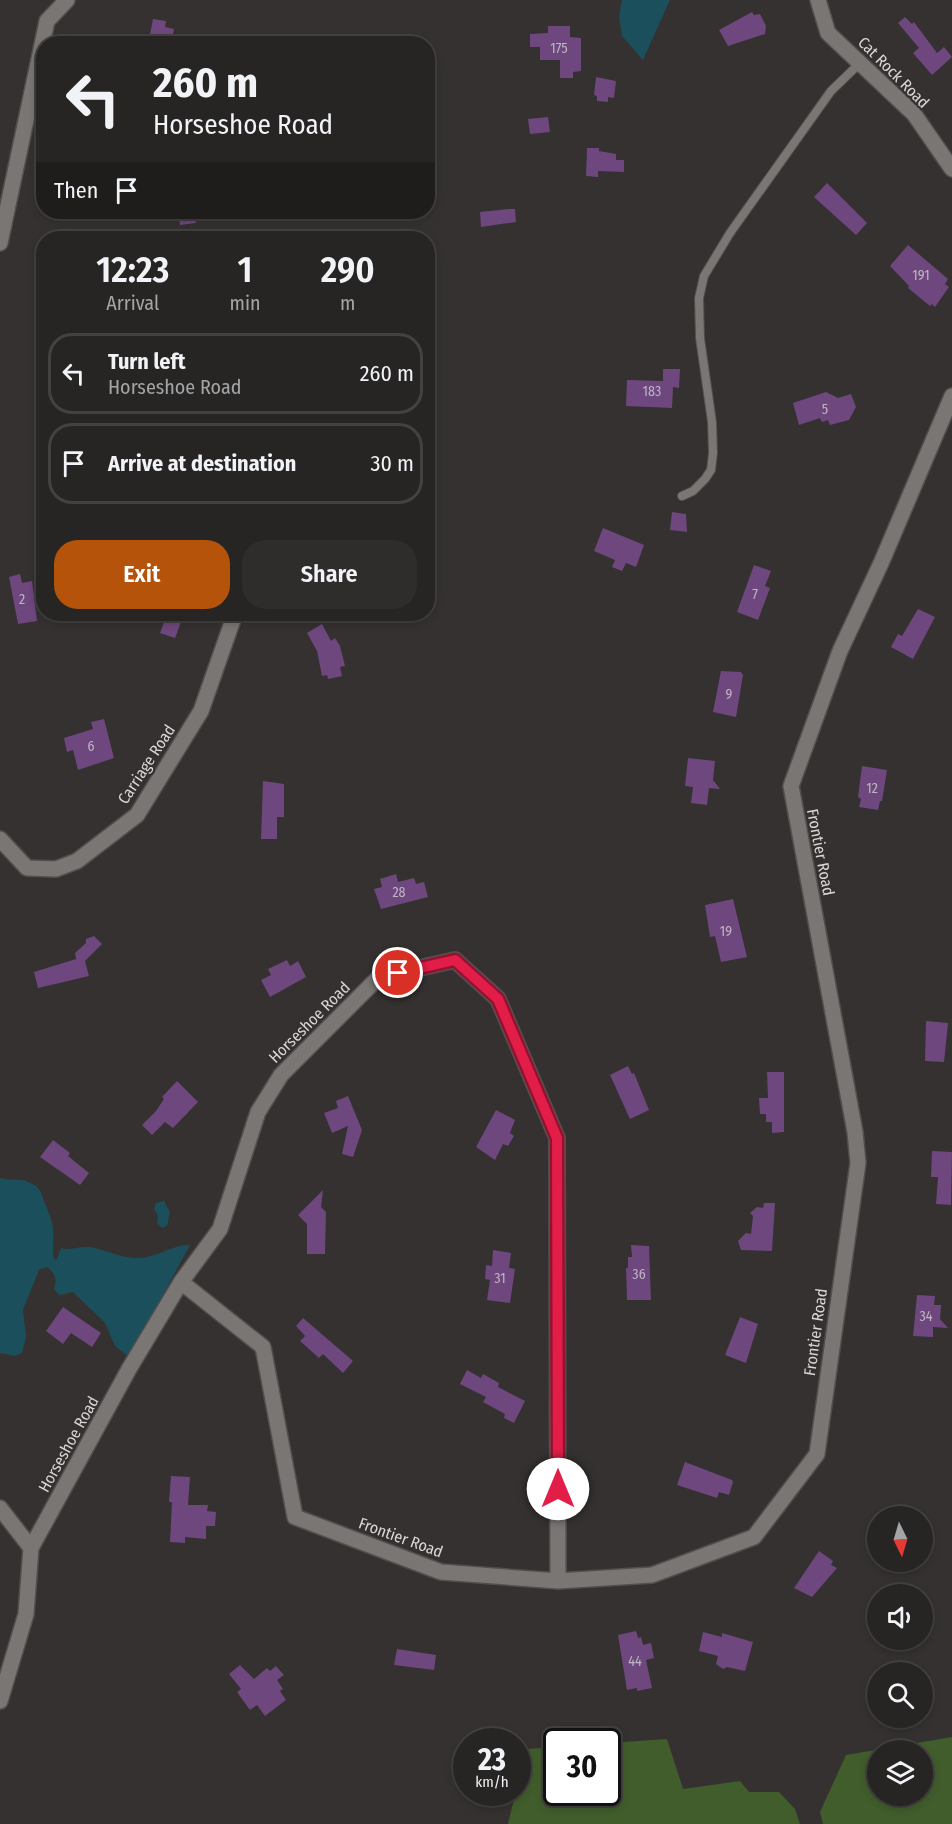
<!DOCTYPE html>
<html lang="en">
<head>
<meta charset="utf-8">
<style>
  body { margin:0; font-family:"Fira Sans Condensed",sans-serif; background:#2f2d2c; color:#f1f3f6; height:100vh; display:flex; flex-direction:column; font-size:22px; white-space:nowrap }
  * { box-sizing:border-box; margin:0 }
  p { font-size:20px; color:#a4a5a6 }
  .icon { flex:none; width:33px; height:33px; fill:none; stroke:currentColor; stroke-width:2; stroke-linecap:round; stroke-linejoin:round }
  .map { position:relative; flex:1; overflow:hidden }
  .details { position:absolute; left:36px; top:231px; width:399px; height:390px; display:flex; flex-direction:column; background:#272524; border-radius:24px; box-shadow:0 3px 9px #0003,0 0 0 2px #434241 }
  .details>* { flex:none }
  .banner { position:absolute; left:36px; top:36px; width:399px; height:183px; border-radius:24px; box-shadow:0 3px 9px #0003,0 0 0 2px #434241; background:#272524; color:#f1f3f6; overflow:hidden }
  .needle { width:39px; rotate:175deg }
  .fabs { position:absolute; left:867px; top:1506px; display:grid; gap:12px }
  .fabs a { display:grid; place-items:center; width:66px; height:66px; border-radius:50%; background:#272524; box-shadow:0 3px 9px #0003,0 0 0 2px #434241; font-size:30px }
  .speed { position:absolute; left:453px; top:1728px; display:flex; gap:12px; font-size:30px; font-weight:700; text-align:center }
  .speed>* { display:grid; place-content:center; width:78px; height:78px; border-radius:50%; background:#272524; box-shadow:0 3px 9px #0003,0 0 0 2px #434241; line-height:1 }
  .speed small { font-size:15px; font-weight:400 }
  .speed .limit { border:3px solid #111; border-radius:9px; background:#fff; color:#111 }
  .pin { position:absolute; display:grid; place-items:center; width:51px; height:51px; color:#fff; margin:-26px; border:3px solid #fff; border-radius:50%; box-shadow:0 2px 6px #0007 }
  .me { position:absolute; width:66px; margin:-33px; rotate:0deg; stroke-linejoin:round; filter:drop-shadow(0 0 4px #0008) }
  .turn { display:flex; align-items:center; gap:21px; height:126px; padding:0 18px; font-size:27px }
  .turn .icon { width:78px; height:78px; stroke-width:2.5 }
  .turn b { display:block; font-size:42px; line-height:51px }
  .then { display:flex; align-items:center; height:57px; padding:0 18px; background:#0003; gap:12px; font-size:22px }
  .eta { display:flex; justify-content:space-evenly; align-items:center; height:102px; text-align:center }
  .eta b { font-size:36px; font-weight:600; line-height:42px }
  .cta { display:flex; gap:12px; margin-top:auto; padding:12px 18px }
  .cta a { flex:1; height:69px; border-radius:24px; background:#b45309; color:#fff; font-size:24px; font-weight:600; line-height:69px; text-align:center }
  .cta a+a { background:#2f2d2c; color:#f1f3f6 }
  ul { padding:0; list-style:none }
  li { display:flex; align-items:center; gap:18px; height:81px; margin:0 12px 9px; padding:0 6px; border:3px solid #434241; border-radius:24px }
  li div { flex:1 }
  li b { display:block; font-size:22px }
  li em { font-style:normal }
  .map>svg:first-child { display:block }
  .green { fill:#415d2c; fill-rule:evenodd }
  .water { fill:#1b4f5c }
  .building { fill:#6e477e }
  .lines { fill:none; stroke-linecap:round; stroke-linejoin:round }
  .lane-casing { stroke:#514e4d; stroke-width:10 }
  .street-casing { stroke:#514e4d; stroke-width:18 }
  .lane { stroke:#797674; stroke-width:8 }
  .street { stroke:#797674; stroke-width:15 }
  .route-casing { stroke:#92132f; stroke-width:15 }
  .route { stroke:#e11d48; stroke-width:10 }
  .labels { text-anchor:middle; stroke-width:4.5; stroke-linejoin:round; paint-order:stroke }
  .number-label { font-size:14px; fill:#bfb4c1 }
  .street-label { font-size:16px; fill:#dad8d7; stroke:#343130 }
</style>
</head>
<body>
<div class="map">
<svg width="952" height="1824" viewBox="0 0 952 1824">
  <rect width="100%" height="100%" fill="#343130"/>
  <!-- green -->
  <path class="green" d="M 952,1737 L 952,1824 L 823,1824 L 820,1812 L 846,1755 ZM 878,1750 L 922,1750 L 922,1796 L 878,1796 Z
    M 667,1739 L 683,1789 L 740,1781 L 749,1792 L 779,1792 L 795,1809 L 800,1824 L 508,1824 L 526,1749 L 556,1747 L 556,1792 L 608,1792 L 608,1743 Z"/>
  <!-- water -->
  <path class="water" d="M 622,0 L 670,0 L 643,60 L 622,36 L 619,17 Z
    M 0,1178 C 9,1181 19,1178 28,1182 C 42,1187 41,1194 46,1206 C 56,1229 53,1233 53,1256 L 56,1261 L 61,1248 C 71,1251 80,1246 90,1247 C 107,1250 122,1259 140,1258 C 158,1257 173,1244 190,1245 L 129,1357 L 115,1346 L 105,1323 L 73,1292 L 59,1295 L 54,1289 C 57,1279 56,1274 47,1267 L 39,1270 L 23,1310 L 26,1337 L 22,1353 L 15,1356 L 0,1353 Z
    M 164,1201 L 170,1212 L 167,1226 L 162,1228 L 157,1223 L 158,1216 L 154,1209 L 156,1203 Z"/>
  <!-- building -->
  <path class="building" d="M 752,12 L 754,15 L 760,14 L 766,26 L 765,34 L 728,46 L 719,30 Z
    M 905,17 L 912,24 L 914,22 L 937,53 L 944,47 L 952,57 L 932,75 L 913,53 L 919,48 L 898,23 Z
    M 153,19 L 166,21 L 165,27 L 174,29 L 171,44 L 148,44 Z
    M 548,26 L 570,26 L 570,37 L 581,38 L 581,71 L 573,72 L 573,78 L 560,78 L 560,60 L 540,60 L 540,47 L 530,47 L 530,34 L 548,33 Z
    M 596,77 L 616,81 L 614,98 L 608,97 L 608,102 L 597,101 L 597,96 L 594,95 Z
    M 548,117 L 550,132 L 530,134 L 528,119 Z
    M 587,148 L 599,148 L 599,151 L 616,154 L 616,160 L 624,160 L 624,172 L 598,171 L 598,177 L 586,176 Z
    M 827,183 L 867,223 L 856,235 L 814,197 Z
    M 509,209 L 515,209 L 516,222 L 481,227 L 480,212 Z
    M 178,212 L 195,212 L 196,223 L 180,225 Z
    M 908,245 L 948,279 L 945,284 L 949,287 L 935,307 L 932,304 L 930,306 L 908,288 L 909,286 L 890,266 Z
    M 663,369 L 680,369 L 679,388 L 673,387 L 672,408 L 626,406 L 627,380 L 663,381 Z
    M 826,392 L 838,398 L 851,394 L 856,407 L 849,420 L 830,425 L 828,420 L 822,422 L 820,418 L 799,425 L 793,403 Z
    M 672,512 L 686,514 L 687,532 L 670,530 Z
    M 603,528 L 644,545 L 636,567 L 626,563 L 622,571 L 612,567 L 615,560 L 594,551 Z
    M 754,565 L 771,571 L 765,586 L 770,588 L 758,620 L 737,612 Z
    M 20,574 L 22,583 L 32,581 L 37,621 L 18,624 L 9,577 Z
    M 918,609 L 935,617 L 913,659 L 891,647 L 898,634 L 902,636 Z
    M 167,614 L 184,614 L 175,638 L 160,633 Z
    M 322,624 L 331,641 L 335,638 L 340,646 L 345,666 L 340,667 L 342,676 L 328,679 L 327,675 L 322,676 L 317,651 L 307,633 Z
    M 721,671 L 741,672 L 743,675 L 736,717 L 713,712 Z
    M 104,719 L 114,758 L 78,770 L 73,750 L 67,752 L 64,738 L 93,729 L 91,722 Z
    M 688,758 L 715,761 L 713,780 L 720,789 L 709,788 L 707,805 L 691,803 L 693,787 L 685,786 Z
    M 862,766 L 887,770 L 882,801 L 880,801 L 878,810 L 859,807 L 861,799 L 858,797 Z
    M 263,781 L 284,784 L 284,817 L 277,817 L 277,839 L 261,839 Z
    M 396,874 L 398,882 L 414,878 L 416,884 L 424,882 L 428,897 L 381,909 L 374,889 L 382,887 L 380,879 Z
    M 733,899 L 747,957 L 721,962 L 715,936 L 710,937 L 705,905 Z
    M 94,936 L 102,944 L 85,961 L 89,976 L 38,988 L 34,972 L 76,959 L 75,953 L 86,943 L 86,939 Z
    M 287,960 L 290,966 L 298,961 L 306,977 L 270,997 L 261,980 L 271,975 L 268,969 Z
    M 926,1021 L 948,1023 L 944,1062 L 925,1061 Z
    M 628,1066 L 632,1074 L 634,1073 L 649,1110 L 630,1119 L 610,1075 Z
    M 767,1072 L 784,1072 L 784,1132 L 772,1133 L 772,1122 L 766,1122 L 766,1114 L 760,1114 L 759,1098 L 768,1098 Z
    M 177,1081 L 198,1102 L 173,1128 L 165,1122 L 152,1135 L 142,1125 L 156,1111 L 164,1099 L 162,1097 Z
    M 348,1096 L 362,1130 L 353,1157 L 342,1154 L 348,1126 L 332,1133 L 324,1113 L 338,1108 L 336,1101 Z
    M 496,1110 L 515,1120 L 510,1133 L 514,1136 L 508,1146 L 503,1144 L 495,1160 L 476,1147 Z
    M 53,1140 L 70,1153 L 68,1156 L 89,1173 L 80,1185 L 40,1157 Z
    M 932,1151 L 952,1152 L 951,1205 L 936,1204 L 938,1177 L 931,1177 Z
    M 323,1190 L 321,1207 L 326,1212 L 325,1254 L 307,1254 L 307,1224 L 298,1215 Z
    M 764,1203 L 775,1203 L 772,1251 L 741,1250 L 738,1241 L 746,1233 L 751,1234 L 753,1216 L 750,1213 L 757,1207 L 763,1208 Z
    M 631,1245 L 649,1246 L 651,1300 L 627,1300 L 626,1268 L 628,1268 L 628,1257 L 632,1257 Z
    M 493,1250 L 511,1253 L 509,1268 L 515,1269 L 510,1303 L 487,1300 L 490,1280 L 485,1279 L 486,1265 L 492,1266 Z
    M 917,1295 L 935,1296 L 934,1305 L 941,1305 L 940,1319 L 948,1328 L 933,1327 L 933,1337 L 913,1336 Z
    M 63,1307 L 101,1333 L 92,1347 L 71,1333 L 63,1344 L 46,1331 Z
    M 740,1317 L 758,1324 L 746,1363 L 725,1355 Z
    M 303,1318 L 353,1361 L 343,1373 L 323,1354 L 319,1358 L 300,1341 L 305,1336 L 296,1326 Z
    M 467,1370 L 481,1378 L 483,1374 L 499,1383 L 498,1387 L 525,1401 L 514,1423 L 504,1418 L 505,1414 L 483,1402 L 486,1397 L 460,1384 Z
    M 685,1462 L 732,1480 L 733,1482 L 729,1495 L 719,1492 L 717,1498 L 677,1485 Z
    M 171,1476 L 190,1477 L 188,1505 L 208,1505 L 207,1511 L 216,1512 L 215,1526 L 206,1526 L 206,1539 L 185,1537 L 185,1543 L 170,1542 L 172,1502 L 169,1502 Z
    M 819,1551 L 833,1561 L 831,1565 L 837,1568 L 812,1597 L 794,1588 Z
    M 636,1631 L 638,1638 L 641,1637 L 643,1645 L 651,1643 L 654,1658 L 646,1660 L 652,1688 L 637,1691 L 637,1688 L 627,1690 L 618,1635 Z
    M 703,1632 L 722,1637 L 722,1633 L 753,1642 L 745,1671 L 727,1667 L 723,1669 L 716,1664 L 718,1656 L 699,1651 Z
    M 397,1649 L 436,1655 L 434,1670 L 394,1665 Z
    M 240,1665 L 254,1679 L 267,1668 L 270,1671 L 276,1666 L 284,1675 L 277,1680 L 283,1689 L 280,1691 L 286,1700 L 265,1716 L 257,1705 L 250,1710 L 237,1692 L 241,1689 L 229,1674 Z"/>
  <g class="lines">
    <!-- lane casing -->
    <g class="lane-casing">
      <path id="lane" d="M 682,496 L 693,491 L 705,479 L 711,470 L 713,453 L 712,422 L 700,338 L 699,298 L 704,276 L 730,233 L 831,91 L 860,63"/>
    </g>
    <!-- street casing -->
    <g class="street-casing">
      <path id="street" d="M 818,0 L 828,33 L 914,114 L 952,169
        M 0,243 L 47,21 L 67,0
        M 0,839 L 27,868 L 56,869 L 77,861 L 137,815 L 201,711 L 235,614
        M 181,1282 L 263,1347 L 295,1517 L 441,1572 L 558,1581 L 652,1575 L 754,1537 L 817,1454 L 858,1163 L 855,1132 L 791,786 L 840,651 L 882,561 L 952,396
        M 0,1508 L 31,1548 L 26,1614 L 0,1701
        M 31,1548 L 129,1369 L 181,1282 L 220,1229 L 258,1112 L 281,1075 L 379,977 L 455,960 L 498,999 L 557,1138 L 558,1581"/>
    </g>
    <!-- lane -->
    <use href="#lane" class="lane"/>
    <!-- street -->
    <use href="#street" class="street"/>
  </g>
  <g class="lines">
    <!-- route casing -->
    <g class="route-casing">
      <path id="route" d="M 398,973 L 455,960 L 498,999 L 557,1138 L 558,1489"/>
    </g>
    <!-- route -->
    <use href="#route" class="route"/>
  </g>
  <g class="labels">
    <!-- number labels -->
    <g class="number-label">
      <text x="559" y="53">175</text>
      <text x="921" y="280">191</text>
      <text x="652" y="396">183</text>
      <text x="825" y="414">5</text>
      <text x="755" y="599">7</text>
      <text x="22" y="604">2</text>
      <text x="729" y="699">9</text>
      <text x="91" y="751">6</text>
      <text x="872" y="793">12</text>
      <text x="399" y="897">28</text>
      <text x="726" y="936">19</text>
      <text x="639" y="1279">36</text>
      <text x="500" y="1283">31</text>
      <text x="926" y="1321">34</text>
      <text x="635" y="1666">44</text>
    </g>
    <!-- street labels -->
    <g class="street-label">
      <text transform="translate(894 72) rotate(45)" y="6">Cat Rock Road</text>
      <text transform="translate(146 764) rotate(-57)" y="6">Carriage Road</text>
      <text transform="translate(821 852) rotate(79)" y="6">Frontier Road</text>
      <text transform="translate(309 1022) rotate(-45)" y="6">Horseshoe Road</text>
      <text transform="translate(815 1332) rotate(-82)" y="6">Frontier Road</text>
      <text transform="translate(68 1444) rotate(-61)" y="6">Horseshoe Road</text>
      <text transform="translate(401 1537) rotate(20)" y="6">Frontier Road</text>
    </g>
  </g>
</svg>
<div class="fabs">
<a><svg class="needle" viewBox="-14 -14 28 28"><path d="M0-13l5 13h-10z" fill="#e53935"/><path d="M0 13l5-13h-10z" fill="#a4a5a6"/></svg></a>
<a><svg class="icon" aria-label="sound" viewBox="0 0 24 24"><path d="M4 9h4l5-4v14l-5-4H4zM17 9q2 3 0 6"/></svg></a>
<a><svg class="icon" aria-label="search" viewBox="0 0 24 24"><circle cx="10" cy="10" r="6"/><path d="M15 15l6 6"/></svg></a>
<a><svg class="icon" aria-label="layers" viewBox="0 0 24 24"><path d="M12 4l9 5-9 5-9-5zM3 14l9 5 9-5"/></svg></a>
</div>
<div class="speed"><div>23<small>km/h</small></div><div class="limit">30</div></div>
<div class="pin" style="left:398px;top:973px;background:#d93025"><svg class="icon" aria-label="arrive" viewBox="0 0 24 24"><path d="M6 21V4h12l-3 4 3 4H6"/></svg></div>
<svg class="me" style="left:558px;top:1489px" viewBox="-20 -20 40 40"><circle r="19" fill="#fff"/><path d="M0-13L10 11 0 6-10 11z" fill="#e11d48"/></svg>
<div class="banner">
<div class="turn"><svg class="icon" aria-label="left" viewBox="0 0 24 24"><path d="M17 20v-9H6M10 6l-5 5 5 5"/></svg><div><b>260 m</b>Horseshoe Road</div></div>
<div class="then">Then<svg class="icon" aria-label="arrive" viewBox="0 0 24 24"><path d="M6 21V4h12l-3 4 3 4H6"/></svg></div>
</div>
<section class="details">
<div class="eta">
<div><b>12:23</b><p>Arrival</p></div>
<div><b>1</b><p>min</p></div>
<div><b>290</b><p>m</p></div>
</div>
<ul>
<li><svg class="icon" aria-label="left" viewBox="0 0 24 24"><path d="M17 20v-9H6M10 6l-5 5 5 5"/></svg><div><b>Turn left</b><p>Horseshoe Road</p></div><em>260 m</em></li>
<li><svg class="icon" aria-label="arrive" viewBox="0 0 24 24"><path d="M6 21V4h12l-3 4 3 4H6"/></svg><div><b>Arrive at destination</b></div><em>30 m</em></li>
</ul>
<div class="cta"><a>Exit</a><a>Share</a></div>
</section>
</div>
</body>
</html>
